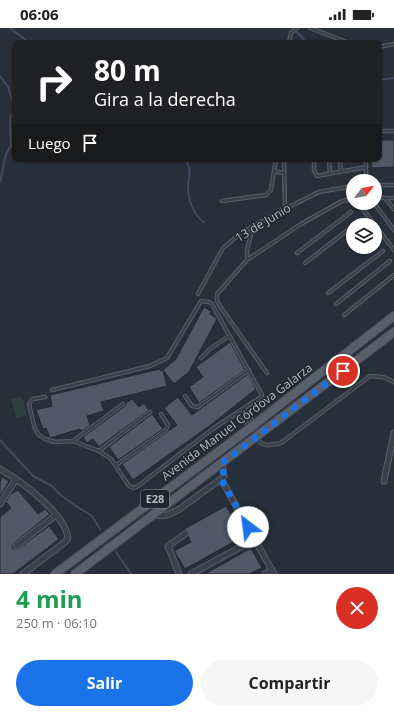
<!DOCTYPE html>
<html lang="es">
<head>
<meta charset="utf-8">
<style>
  body { margin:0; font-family:"Open Sans",sans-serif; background:#f6f6f6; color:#222; height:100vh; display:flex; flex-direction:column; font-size:15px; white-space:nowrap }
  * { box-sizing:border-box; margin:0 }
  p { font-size:13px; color:#767676 }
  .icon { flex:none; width:22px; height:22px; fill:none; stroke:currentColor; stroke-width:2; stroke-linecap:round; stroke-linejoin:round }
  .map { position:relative; height:546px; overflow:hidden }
  .details { display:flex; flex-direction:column; background:#fff; flex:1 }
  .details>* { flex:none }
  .guide { position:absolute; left:12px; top:12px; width:370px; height:122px; border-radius:8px; box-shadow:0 1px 3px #0004; background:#202124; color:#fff; overflow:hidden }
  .needle { width:26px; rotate:59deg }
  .fabs { position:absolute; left:346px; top:146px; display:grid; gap:8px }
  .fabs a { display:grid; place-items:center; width:36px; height:36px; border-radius:50%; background:#fff; box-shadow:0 1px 3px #0004; font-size:20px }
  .pin { position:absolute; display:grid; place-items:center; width:34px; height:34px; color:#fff; margin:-17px; border:2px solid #fff; border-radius:50%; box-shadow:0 1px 4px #0007 }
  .me { position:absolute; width:44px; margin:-22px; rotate:330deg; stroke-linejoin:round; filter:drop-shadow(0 0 3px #0008) }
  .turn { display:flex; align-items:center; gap:14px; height:84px; padding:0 16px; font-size:18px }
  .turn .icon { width:52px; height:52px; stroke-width:2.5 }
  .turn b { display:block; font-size:28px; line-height:34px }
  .then { display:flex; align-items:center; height:38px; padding:0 16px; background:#0003; gap:8px; font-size:15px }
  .round { display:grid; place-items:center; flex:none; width:42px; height:42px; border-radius:21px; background:#f6f6f6 }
  .head { display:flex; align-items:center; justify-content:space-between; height:68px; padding:0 16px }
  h1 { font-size:24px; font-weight:700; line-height:30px; color:#1e9e55 }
  .action { display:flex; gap:8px; margin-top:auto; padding:8px 16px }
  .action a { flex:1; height:46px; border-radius:24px; background:#1a73e8; color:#fff; font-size:16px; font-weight:700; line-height:46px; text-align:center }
  .action a+a { background:#f6f6f6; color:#222 }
  .status { display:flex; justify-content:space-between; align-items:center; height:28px; padding:0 20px; background:#fff; direction:ltr }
  .status svg { height:11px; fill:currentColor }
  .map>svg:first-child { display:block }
  .green { fill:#2d3f41 }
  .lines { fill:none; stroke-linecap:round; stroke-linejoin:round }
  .stream { stroke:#3f4c62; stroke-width:2 }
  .building { fill:#505967; stroke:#222833 }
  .lane-casing { stroke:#595f6a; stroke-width:4.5 }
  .street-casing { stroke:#595f6a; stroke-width:7 }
  .primary-casing { stroke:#444a55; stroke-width:10 }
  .lane { stroke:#3b414c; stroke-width:2.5 }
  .street { stroke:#3b414c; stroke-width:5 }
  .primary { stroke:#59606c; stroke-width:8 }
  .route { stroke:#1a73e8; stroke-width:7; stroke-dasharray:0 12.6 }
  .labels { text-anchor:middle; stroke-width:3; stroke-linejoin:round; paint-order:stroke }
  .shield { fill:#202631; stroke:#8a8f9a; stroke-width:1 }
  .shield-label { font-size:11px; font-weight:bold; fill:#b7bcc7 }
  .street-label { font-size:12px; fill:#b7bcc7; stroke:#202631 }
</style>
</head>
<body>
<div class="status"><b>06:06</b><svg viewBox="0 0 49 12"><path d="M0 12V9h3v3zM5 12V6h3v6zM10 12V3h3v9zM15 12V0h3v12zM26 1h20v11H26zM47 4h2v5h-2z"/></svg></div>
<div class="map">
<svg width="394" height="546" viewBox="0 0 394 546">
  <rect width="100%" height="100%" fill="#272f3b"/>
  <!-- green -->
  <path class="green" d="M 22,368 L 27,387 L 16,390 L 11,371 Z"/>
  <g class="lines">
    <!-- stream -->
    <path class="stream" d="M 10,0 L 30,15
      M 293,0 L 307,15
      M 0,48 L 8,59 L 15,81
      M 379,52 L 394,50
      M 185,131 C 192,141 189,147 188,158 C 188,171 193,187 204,194
      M 0,154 L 6,126 L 11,118 L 10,90 L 15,81
      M 0,412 L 33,448 L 52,458 L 59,466 L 73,476 L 92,488 L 100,501
      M 116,524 L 131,546"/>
  </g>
  <!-- building -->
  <path class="building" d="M 379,112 L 394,112 L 394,139 L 372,140 L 371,131 L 379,131 Z
    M 204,279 L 211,283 L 210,286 L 217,291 L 189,344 L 174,356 L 163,342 L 176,331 Z
    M 230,314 L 245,342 L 199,375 L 189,359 L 203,349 L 196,339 Z
    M 160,341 L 161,343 L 163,342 L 167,358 L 101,374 L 104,383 L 87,388 L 90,397 L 82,403 L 80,401 L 50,410 L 46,400 L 43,401 L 36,382 L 52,378 L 50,367 Z
    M 248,346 L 256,361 L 212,396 L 133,452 L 122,436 L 177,397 L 164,380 L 178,369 L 192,387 Z
    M 132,371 L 139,379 L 144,375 L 149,382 L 99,419 L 93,411 L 87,415 L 83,409 L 125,378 L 126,375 Z
    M 152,386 L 163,401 L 118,432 L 109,419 Z
    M 2,449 L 9,453 L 0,469 L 0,454 Z
    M 18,462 L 38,486 L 45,481 L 50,486 L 14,515 L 12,518 L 13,521 L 18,521 L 49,498 L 59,511 L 13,546 L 0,546 L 0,489 L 11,480 L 6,474 L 10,467 Z
    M 226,478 L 244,508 L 185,541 L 174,523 L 191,514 L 188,508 L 188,504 L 184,501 Z
    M 251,520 L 262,540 L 253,544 L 250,546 L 205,546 Z"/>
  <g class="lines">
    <!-- lane casing -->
    <g class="lane-casing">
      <path id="lane" d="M 310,0 L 349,15
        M 289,15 L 291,5 L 297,0
        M 379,19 L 394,16
        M 379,103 L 394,103
        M 276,131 L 274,143 L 283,145
        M 284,131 L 285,181
        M 314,131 L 314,142 L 317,148 L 366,139
        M 329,131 L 330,146
        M 340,131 L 341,144
        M 366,153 L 366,131
        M 375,157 L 394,157
        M 375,170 L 394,170
        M 385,170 L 394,181
        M 222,173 L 266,167 L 271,162 L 274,143
        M 358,175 L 375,197
        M 374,175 L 394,202
        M 354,197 L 359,193
        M 375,197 L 394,222
        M 253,199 L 247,222 L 247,232 L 301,196 L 342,173 L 353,171
        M 297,225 L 351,184
        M 247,232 L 217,266 L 217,273 L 222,281 L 267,345
        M 305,235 L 353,198
        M 328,265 L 383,223
        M 198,266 L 223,220 L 241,205 L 285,181 L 319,164 L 353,158
        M 336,276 L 390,233
        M 344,287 L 394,247
        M 201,330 L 210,321 L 229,308
        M 52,362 L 150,338 L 167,330 L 201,273 L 209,274 L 212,276 L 262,367 L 261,369 L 214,400 L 138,458 L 134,460 L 129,458 L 111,431 L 99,423 L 73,413
        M 185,368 L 192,378 L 198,379 L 249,342
        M 45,369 L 33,371 L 30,374 L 29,377 L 35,401 L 39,407 L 45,411 L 55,414 L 73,413 L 123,376
        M 243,381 C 247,386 252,391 254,396 C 256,400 255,405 257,409 C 261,420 271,417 281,415 L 370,348 L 383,349 L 394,354
        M 238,384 L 249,398
        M 99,423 L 150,384
        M 116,437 L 166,402 L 168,397 L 161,386"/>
    </g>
    <!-- street casing -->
    <g class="street-casing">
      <path id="street" d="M 0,441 C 21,453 65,485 68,510 L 65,514 L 23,546
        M 221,451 L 274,546
        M 384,453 L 394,405
        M 0,476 L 16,451
        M 153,488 L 167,487 L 178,482 L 221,451 L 224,448 L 222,435
        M 16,518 L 56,487
        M 179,546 L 168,518 L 185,506
        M 191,546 L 255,511
        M 265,546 L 272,542"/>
    </g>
    <!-- primary casing -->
    <g class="primary-casing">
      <path id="primary" d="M 55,546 L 250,400 L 394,288
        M 75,546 L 394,304"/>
    </g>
    <!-- lane -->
    <use href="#lane" class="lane"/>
    <!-- street -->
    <use href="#street" class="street"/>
    <!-- primary -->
    <use href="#primary" class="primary"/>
  </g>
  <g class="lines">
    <!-- route -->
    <path class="route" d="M 248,499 L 221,451 L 224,448 L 222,435 L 343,343"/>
  </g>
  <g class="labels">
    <!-- shield labels -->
    <rect class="shield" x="141" y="462" width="28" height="18" rx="3"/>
    <g class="shield-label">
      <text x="155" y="475">E28</text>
    </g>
    <!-- street labels -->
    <g class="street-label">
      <text transform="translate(263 195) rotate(-31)" y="4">13 de Junio</text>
      <text transform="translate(237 394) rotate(-37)" y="4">Avenida Manuel Córdova Galarza</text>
    </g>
  </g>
</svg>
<div class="fabs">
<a><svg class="needle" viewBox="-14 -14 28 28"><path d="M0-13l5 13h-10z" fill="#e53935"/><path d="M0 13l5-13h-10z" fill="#767676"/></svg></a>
<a><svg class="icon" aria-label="layers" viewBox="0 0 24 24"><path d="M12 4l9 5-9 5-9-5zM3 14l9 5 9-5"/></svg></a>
</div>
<div class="pin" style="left:343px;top:343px;background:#d93025"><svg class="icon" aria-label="arrive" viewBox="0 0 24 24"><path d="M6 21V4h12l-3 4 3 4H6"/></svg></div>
<svg class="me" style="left:248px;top:499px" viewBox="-20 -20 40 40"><circle r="19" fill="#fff"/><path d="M0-13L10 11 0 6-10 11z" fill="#1a73e8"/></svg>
<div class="guide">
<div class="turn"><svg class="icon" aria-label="right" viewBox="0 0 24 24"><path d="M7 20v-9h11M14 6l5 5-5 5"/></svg><div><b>80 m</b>Gira a la derecha</div></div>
<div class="then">Luego<svg class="icon" aria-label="arrive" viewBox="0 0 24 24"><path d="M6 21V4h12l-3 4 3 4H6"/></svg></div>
</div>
</div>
<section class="details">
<div class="head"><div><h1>4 min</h1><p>250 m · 06:10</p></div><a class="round" style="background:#d93025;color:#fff"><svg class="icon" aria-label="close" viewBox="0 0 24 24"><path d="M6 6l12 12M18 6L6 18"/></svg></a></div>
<div class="action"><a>Salir</a><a>Compartir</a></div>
</section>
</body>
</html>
